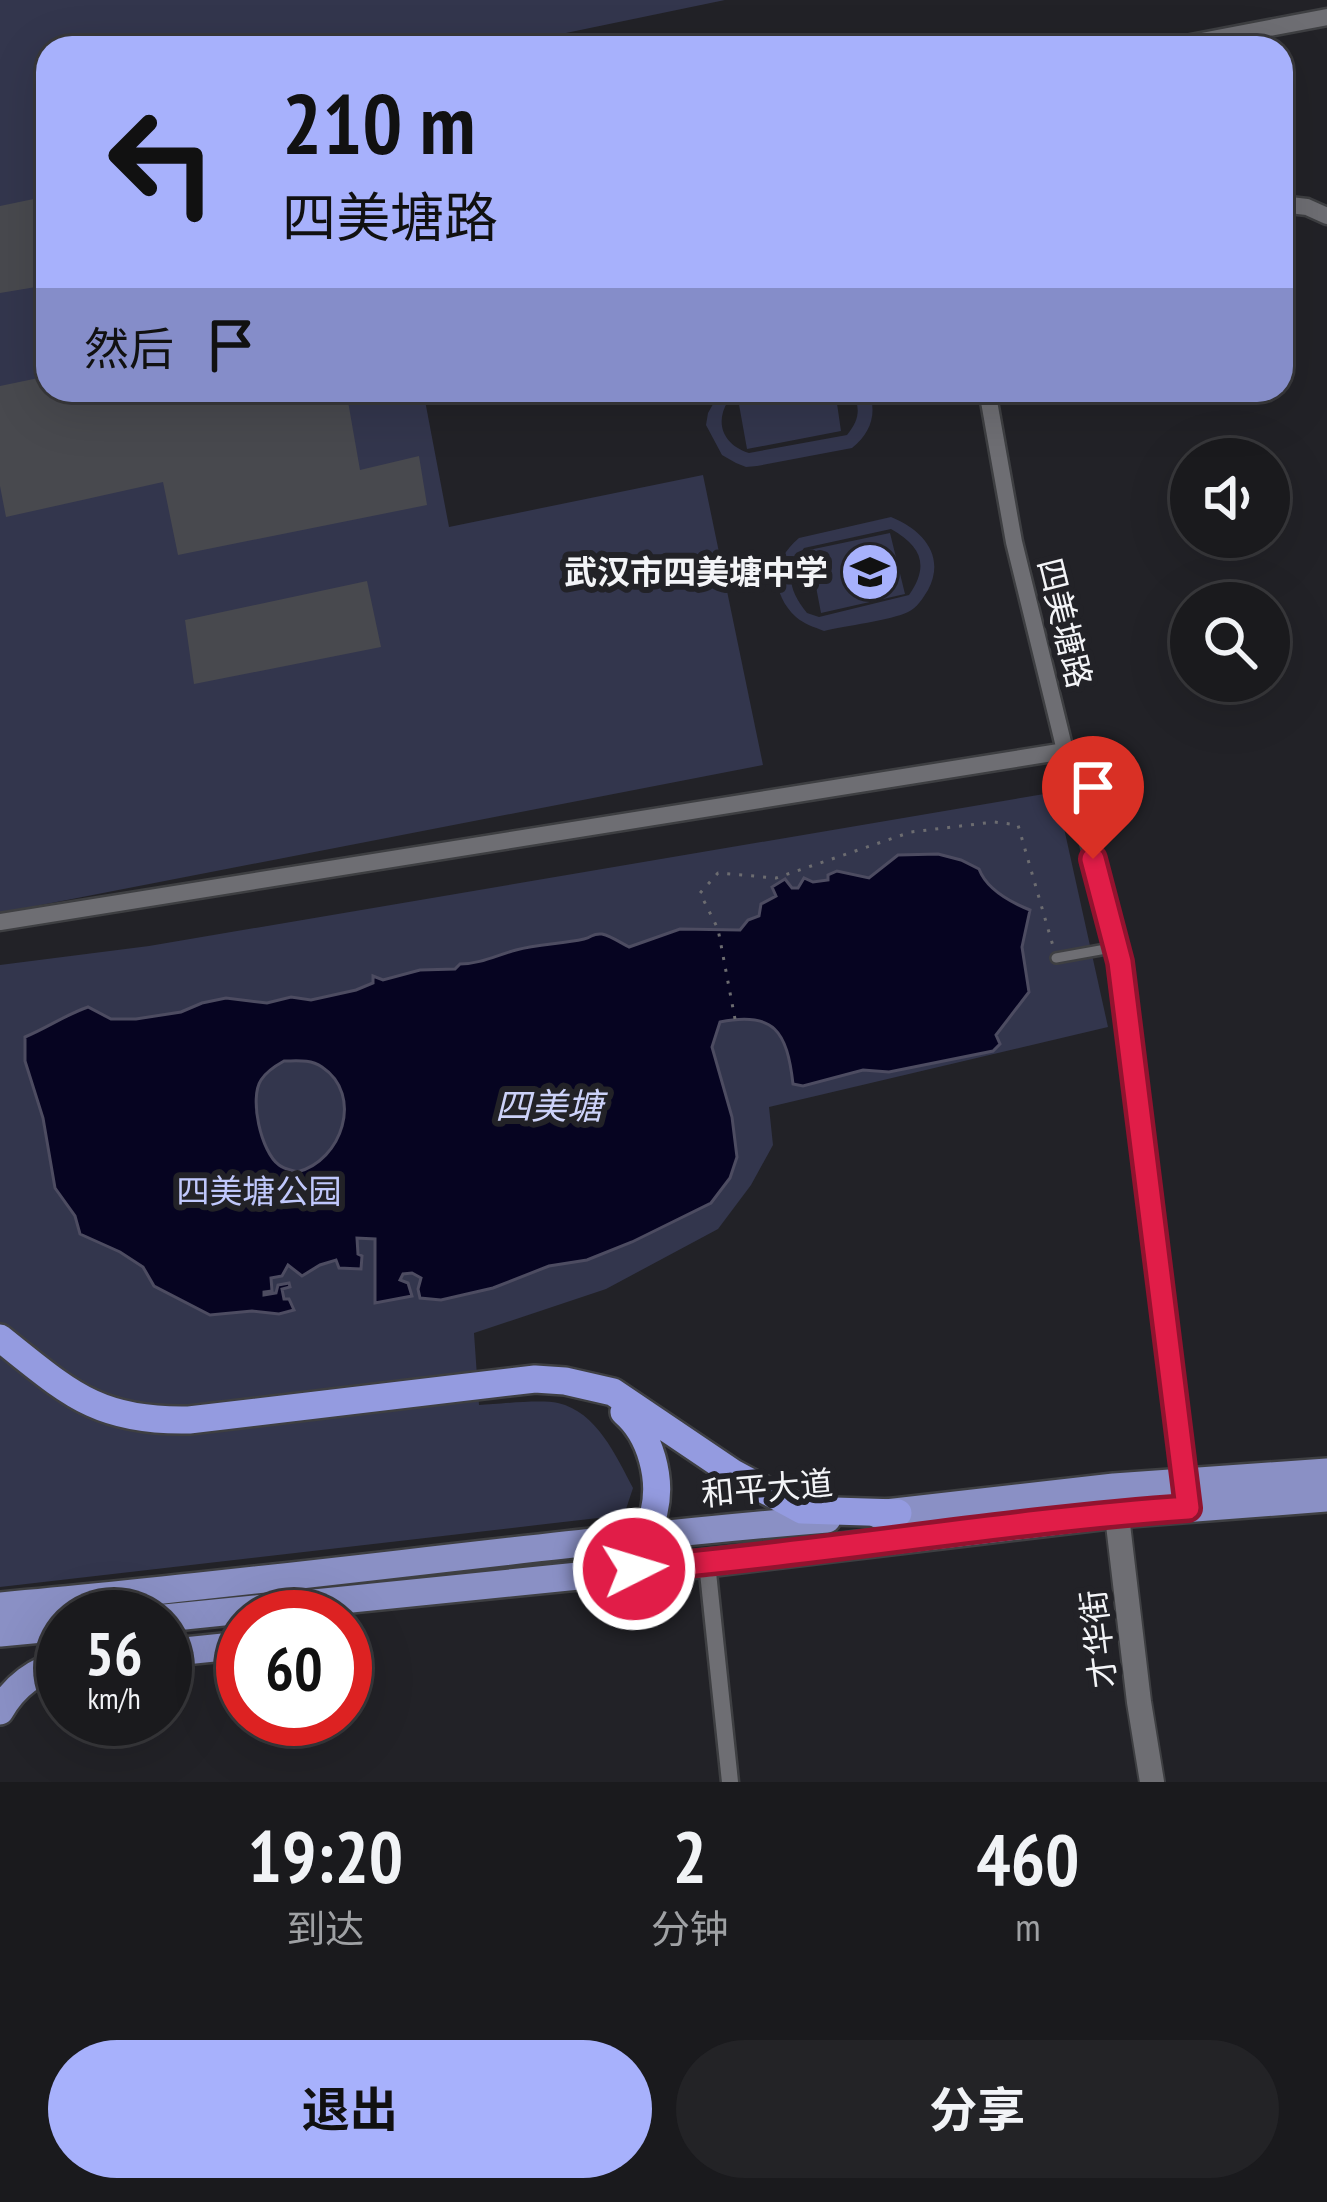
<!DOCTYPE html>
<html lang="zh">
<head>
<meta charset="utf-8">
<style>
  body { margin:0; font-family:"PT Sans Narrow","Noto Sans SC",sans-serif; background:#232326; color:#f1f3f6; height:100vh; display:flex; flex-direction:column; font-size:45px; white-space:nowrap }
  * { box-sizing:border-box; margin:0 }
  p { font-size:39px; color:#9fa1a4 }
  .icon { flex:none; width:66px; height:66px; fill:none; stroke:currentColor; stroke-width:2; stroke-linecap:round; stroke-linejoin:round }
  .map { position:relative; height:1782px; overflow:hidden }
  .drawer { display:flex; flex-direction:column; background:#1a1a1d; flex:1 }
  .drawer>* { flex:none }
  .hud { position:absolute; left:36px; top:36px; width:1257px; height:366px; border-radius:36px; box-shadow:0 12px 48px #0002,0 0 0 3px #38383b; background:#a7b1fc; color:#111; overflow:hidden }
  .buttons { position:absolute; left:1170px; top:438px; display:grid; gap:24px }
  .buttons a { display:grid; place-items:center; width:120px; height:120px; border-radius:50%; background:#1a1a1d; box-shadow:0 12px 48px #0002,0 0 0 3px #38383b; font-size:60px }
  .speed { position:absolute; left:36px; top:1590px; display:flex; gap:24px; font-size:60px; font-weight:700; text-align:center }
  .speed>* { display:grid; place-content:center; width:156px; height:156px; border-radius:50%; background:#1a1a1d; box-shadow:0 12px 48px #0002,0 0 0 3px #38383b; line-height:1 }
  .speed small { font-size:30px; font-weight:400 }
  .speed .limit { border:18px solid #d22; background:#fff; color:#111 }
  .pin { position:absolute; display:grid; place-items:center; width:102px; height:102px; color:#fff; margin:-123px -51px; border-radius:50% 50% 50% 0; rotate:-45deg; box-shadow:0 0 12px #0007 }
  .pin .icon { rotate:45deg }
  .me { position:absolute; width:132px; margin:-66px; rotate:85deg; stroke-linejoin:round; filter:drop-shadow(0 0 9px #0008) }
  .turn { display:flex; align-items:center; gap:42px; height:252px; padding:0 48px; font-size:54px }
  .turn .icon { width:156px; height:156px; stroke-width:2.5 }
  .turn b { display:block; font-size:84px; line-height:102px }
  .then { display:flex; align-items:center; height:114px; padding:0 48px; background:#0003; gap:24px; font-size:45px }
  .eta { display:flex; justify-content:space-evenly; align-items:center; height:204px; text-align:center }
  .eta b { font-size:72px; font-weight:700; line-height:84px }
  .primary-button { display:flex; gap:24px; margin-top:auto; padding:24px 48px }
  .primary-button a { flex:1; height:138px; border-radius:72px; background:#a7b1fc; color:#111; font-size:48px; font-weight:700; line-height:138px; text-align:center }
  .primary-button a+a { background:#232326; color:#f1f3f6 }
  .map>svg:first-child { display:block }
  .green { fill:#33364d; fill-rule:evenodd }
  .water { fill:#060421; stroke:#4d4c61; stroke-width:3; fill-rule:evenodd }
  .building { fill:#48494e }
  .lines { fill:none; stroke-linecap:round; stroke-linejoin:round }
  .service-casing { stroke:#3e3f42; stroke-width:14 }
  .minor-casing { stroke:#3e3f42; stroke-width:21 }
  .secondary-casing { stroke:#3e3f42; stroke-width:28 }
  .primary-casing { stroke:#3e3f42; stroke-width:32 }
  .trunk-casing { stroke:#3e3f42; stroke-width:32 }
  .path { stroke:#6c6c70; stroke-width:3; stroke-dasharray:3 9; stroke-linecap:butt }
  .service { stroke:#6e6e73; stroke-width:9 }
  .minor { stroke:#6e6e73; stroke-width:16 }
  .secondary { stroke:#6e6e73; stroke-width:24 }
  .primary { stroke:#8a90c5; stroke-width:27 }
  .trunk { stroke:#949be0; stroke-width:27 }
  .route-casing { stroke:#92132f; stroke-width:30 }
  .route { stroke:#e11d48; stroke-width:21 }
  .labels { text-anchor:middle; stroke-width:12; stroke-linejoin:round; paint-order:stroke }
  .poi-label { font-size:33px; font-weight:bold; fill:#f3f4f7; stroke:#222227; text-anchor:end }
  .street-label { font-size:33px; fill:#f3f4f7; stroke:#222227 }
  .park-label { font-size:33px; fill:#c0c8fc; stroke:#222227 }
  .water-label { font-size:36px; font-style:italic; fill:#ccd2f9; stroke:#222227 }
</style>
</head>
<body>
<div class="map">
<svg width="1327" height="1782" viewBox="0 0 1327 1782">
  <rect width="100%" height="100%" fill="#222227"/>
  <!-- green -->
  <path class="green" d="M 0,0 L 725,0 L 494,48 L 48,48 L 48,390 L 423,390 L 449,527 L 703,475 L 763,765 L 0,913 Z
    M 721,390 L 775,390 L 728,401 C 714,424 724,445 749,453 L 847,435 C 860,419 861,407 851,390 L 868,390 C 878,412 871,433 852,448 L 757,466 L 746,467 L 736,463 L 722,455 L 706,425 L 708,413 Z
    M 795,390 L 835,390 L 841,431 L 747,449 L 738,399 Z
    M 891,517 C 923,530 946,556 928,590 C 923,598 917,608 908,612 C 892,620 844,626 824,631 C 814,627 804,624 796,617 C 770,593 772,560 799,538 ZM 891,529 C 921,546 930,565 909,595 L 819,617 L 807,613 C 788,589 785,573 804,548 Z
    M 890,533 L 905,594 L 821,613 L 809,550 Z
    M 1056,792 L 1108,1027 L 769,1107 L 773,1145 L 751,1185 L 718,1229 L 606,1289 L 474,1333 L 479,1405 C 499,1404 540,1399 558,1403 C 597,1412 616,1456 633,1488 L 624,1515 L 0,1587 L 0,965 L 149,946 Z"/>
  <!-- water -->
  <path class="water" d="M 938,854 L 961,860 L 979,869 C 987,890 1010,902 1030,910 L 1022,947 L 1029,992 L 996,1035 L 1000,1044 L 993,1051 L 889,1072 L 863,1070 L 803,1086 L 793,1084 C 787,1031 774,1011 720,1022 L 712,1047 L 732,1117 L 737,1157 L 730,1178 L 711,1203 L 632,1242 L 587,1260 L 549,1266 L 493,1288 L 441,1300 L 420,1298 L 418,1289 L 421,1278 L 412,1273 L 403,1274 L 400,1280 L 408,1283 L 412,1296 L 375,1303 L 375,1239 L 357,1238 L 358,1254 L 362,1256 L 361,1269 L 339,1268 L 336,1260 L 320,1265 L 302,1276 L 288,1265 L 282,1276 L 271,1278 L 272,1291 L 264,1292 L 264,1295 L 276,1293 L 278,1285 L 289,1283 L 290,1287 L 282,1289 L 284,1299 L 289,1299 L 294,1310 L 279,1314 L 252,1311 L 210,1315 L 154,1286 L 143,1267 L 120,1252 L 80,1234 L 75,1216 L 55,1188 L 43,1118 L 25,1061 L 25,1037 C 47,1028 65,1015 88,1007 L 111,1019 L 136,1019 L 181,1012 L 202,1003 L 226,998 L 267,1003 L 291,997 L 311,1000 L 356,990 L 373,983 L 373,976 L 383,980 L 420,970 L 455,969 L 460,964 C 480,964 497,955 516,950 C 538,944 562,944 584,939 C 593,937 592,933 602,934 C 611,936 621,943 629,947 L 680,929 L 740,930 L 748,920 L 759,916 L 761,904 L 776,896 L 772,887 L 785,879 L 792,888 L 798,888 L 804,878 L 813,882 L 828,880 L 828,875 L 837,871 L 869,878 L 898,855 ZM 284,1061 C 297,1061 310,1059 322,1067 C 364,1095 342,1161 297,1172 C 291,1170 284,1169 279,1165 C 261,1152 249,1098 261,1080 C 266,1072 275,1066 284,1061 Z"/>
  <!-- building -->
  <path class="building" d="M 48,196 L 48,285 L 0,293 L 0,206 Z
    M 48,376 L 48,390 L 346,390 L 360,470 L 419,456 L 427,505 L 178,555 L 163,482 L 6,517 L 0,486 L 0,386 Z
    M 367,581 L 381,647 L 194,684 L 185,620 Z"/>
  <g class="lines">
    <!-- service casing -->
    <g class="service-casing">
      <path id="service" d="M 1056,958 L 1117,947"/>
    </g>
    <!-- minor casing -->
    <g class="minor-casing">
      <path id="minor" d="M 1165,48 L 1327,17
        M 1281,204 L 1307,207 L 1327,216
        M 987,390 L 1014,542 L 1070,771 L 1121,962 L 1185,1490
        M 0,922 L 1065,751
        M 707,1563 L 730,1782"/>
    </g>
    <!-- secondary casing -->
    <g class="secondary-casing">
      <path id="secondary" d="M 1115,1499 L 1139,1702 L 1152,1782"/>
    </g>
    <!-- primary casing -->
    <g class="primary-casing">
      <path id="primary" d="M 877,1514 L 1114,1487 L 1327,1472
        M 0,1606 C 276,1582 551,1542 827,1519
        M 165,1618 L 707,1563 L 1117,1514 L 1327,1498
        M 0,1633 L 63,1627
        M 165,1653 L 243,1645
        M 0,1711 C 15,1685 35,1671 63,1663"/>
    </g>
    <!-- trunk casing -->
    <g class="trunk-casing">
      <path id="trunk" d="M 0,1338 C 68,1392 97,1422 189,1420 L 535,1379 L 565,1381 L 613,1392 L 733,1473 L 802,1510 L 898,1513
        M 624,1412 C 651,1435 662,1479 654,1512 C 649,1531 640,1550 634,1569"/>
    </g>
    <!-- path -->
    <path class="path" d="M 735,1019 L 718,929 L 700,893 L 718,873 L 776,878 L 911,832 L 994,822 L 1018,825 L 1053,946"/>
    <!-- service -->
    <use href="#service" class="service"/>
    <!-- minor -->
    <use href="#minor" class="minor"/>
    <!-- secondary -->
    <use href="#secondary" class="secondary"/>
    <!-- primary -->
    <use href="#primary" class="primary"/>
    <!-- trunk -->
    <use href="#trunk" class="trunk"/>
  </g>
  <g class="lines">
    <!-- route casing -->
    <g class="route-casing">
      <path id="route" d="M 634,1569 C 819,1554 1002,1521 1188,1508 L 1120,962 L 1093,859"/>
    </g>
    <!-- route -->
    <use href="#route" class="route"/>
  </g>
  <!-- icons -->
  <defs>
    <g id="school-disc" transform="scale(3)"><circle r="9.5" fill="#a7b1fc" stroke="#222227"/><path d="M0-5L7-2L0 1L-7-2ZM-4 1L0 2.5L4 1V4Q0 6-4 4Z" fill="#111"/></g>
  </defs>
  <g fill-rule="evenodd">
    <use href="#school-disc" x="870" y="572"/>
  </g>
  <g class="labels">
    <!-- poi labels -->
    <g class="poi-label">
      <text x="828" y="584">武汉市四美塘中学</text>
    </g>
    <!-- street labels -->
    <g class="street-label">
      <text transform="translate(1065 623) rotate(76)" y="12">四美塘路</text>
      <text transform="translate(767 1488) rotate(-5)" y="12">和平大道</text>
      <text transform="translate(1098 1639) rotate(-97)" y="12">才华街</text>
    </g>
    <!-- park labels -->
    <g class="park-label">
      <text x="259" y="1203">四美塘公园</text>
    </g>
    <!-- water labels -->
    <g class="water-label">
      <text x="549" y="1119">四美塘</text>
    </g>
  </g>
</svg>
<div class="buttons">
<a><svg class="icon" aria-label="sound" viewBox="0 0 24 24"><path d="M4 9h4l5-4v14l-5-4H4zM17 9q2 3 0 6"/></svg></a>
<a><svg class="icon" aria-label="search" viewBox="0 0 24 24"><circle cx="10" cy="10" r="6"/><path d="M15 15l6 6"/></svg></a>
</div>
<div class="speed"><div>56<small>km/h</small></div><div class="limit">60</div></div>
<div class="pin" style="left:1093px;top:859px;background:#d93025"><svg class="icon" aria-label="arrive" viewBox="0 0 24 24"><path d="M6 21V4h12l-3 4 3 4H6"/></svg></div>
<svg class="me" style="left:634px;top:1569px" viewBox="-20 -20 40 40"><circle r="17" fill="#e11d48" stroke="#fff" stroke-width="3"/><path d="M0-11L8 9 0 5-8 9z" fill="#fff"/></svg>
<div class="hud">
<div class="turn"><svg class="icon" aria-label="left" viewBox="0 0 24 24"><path d="M17 20v-9H6M10 6l-5 5 5 5"/></svg><div><b>210 m</b>四美塘路</div></div>
<div class="then">然后<svg class="icon" aria-label="arrive" viewBox="0 0 24 24"><path d="M6 21V4h12l-3 4 3 4H6"/></svg></div>
</div>
</div>
<section class="drawer">
<div class="eta">
<div><b>19:20</b><p>到达</p></div>
<div><b>2</b><p>分钟</p></div>
<div><b>460</b><p>m</p></div>
</div>
<div class="primary-button"><a>退出</a><a>分享</a></div>
</section>
</body>
</html>
